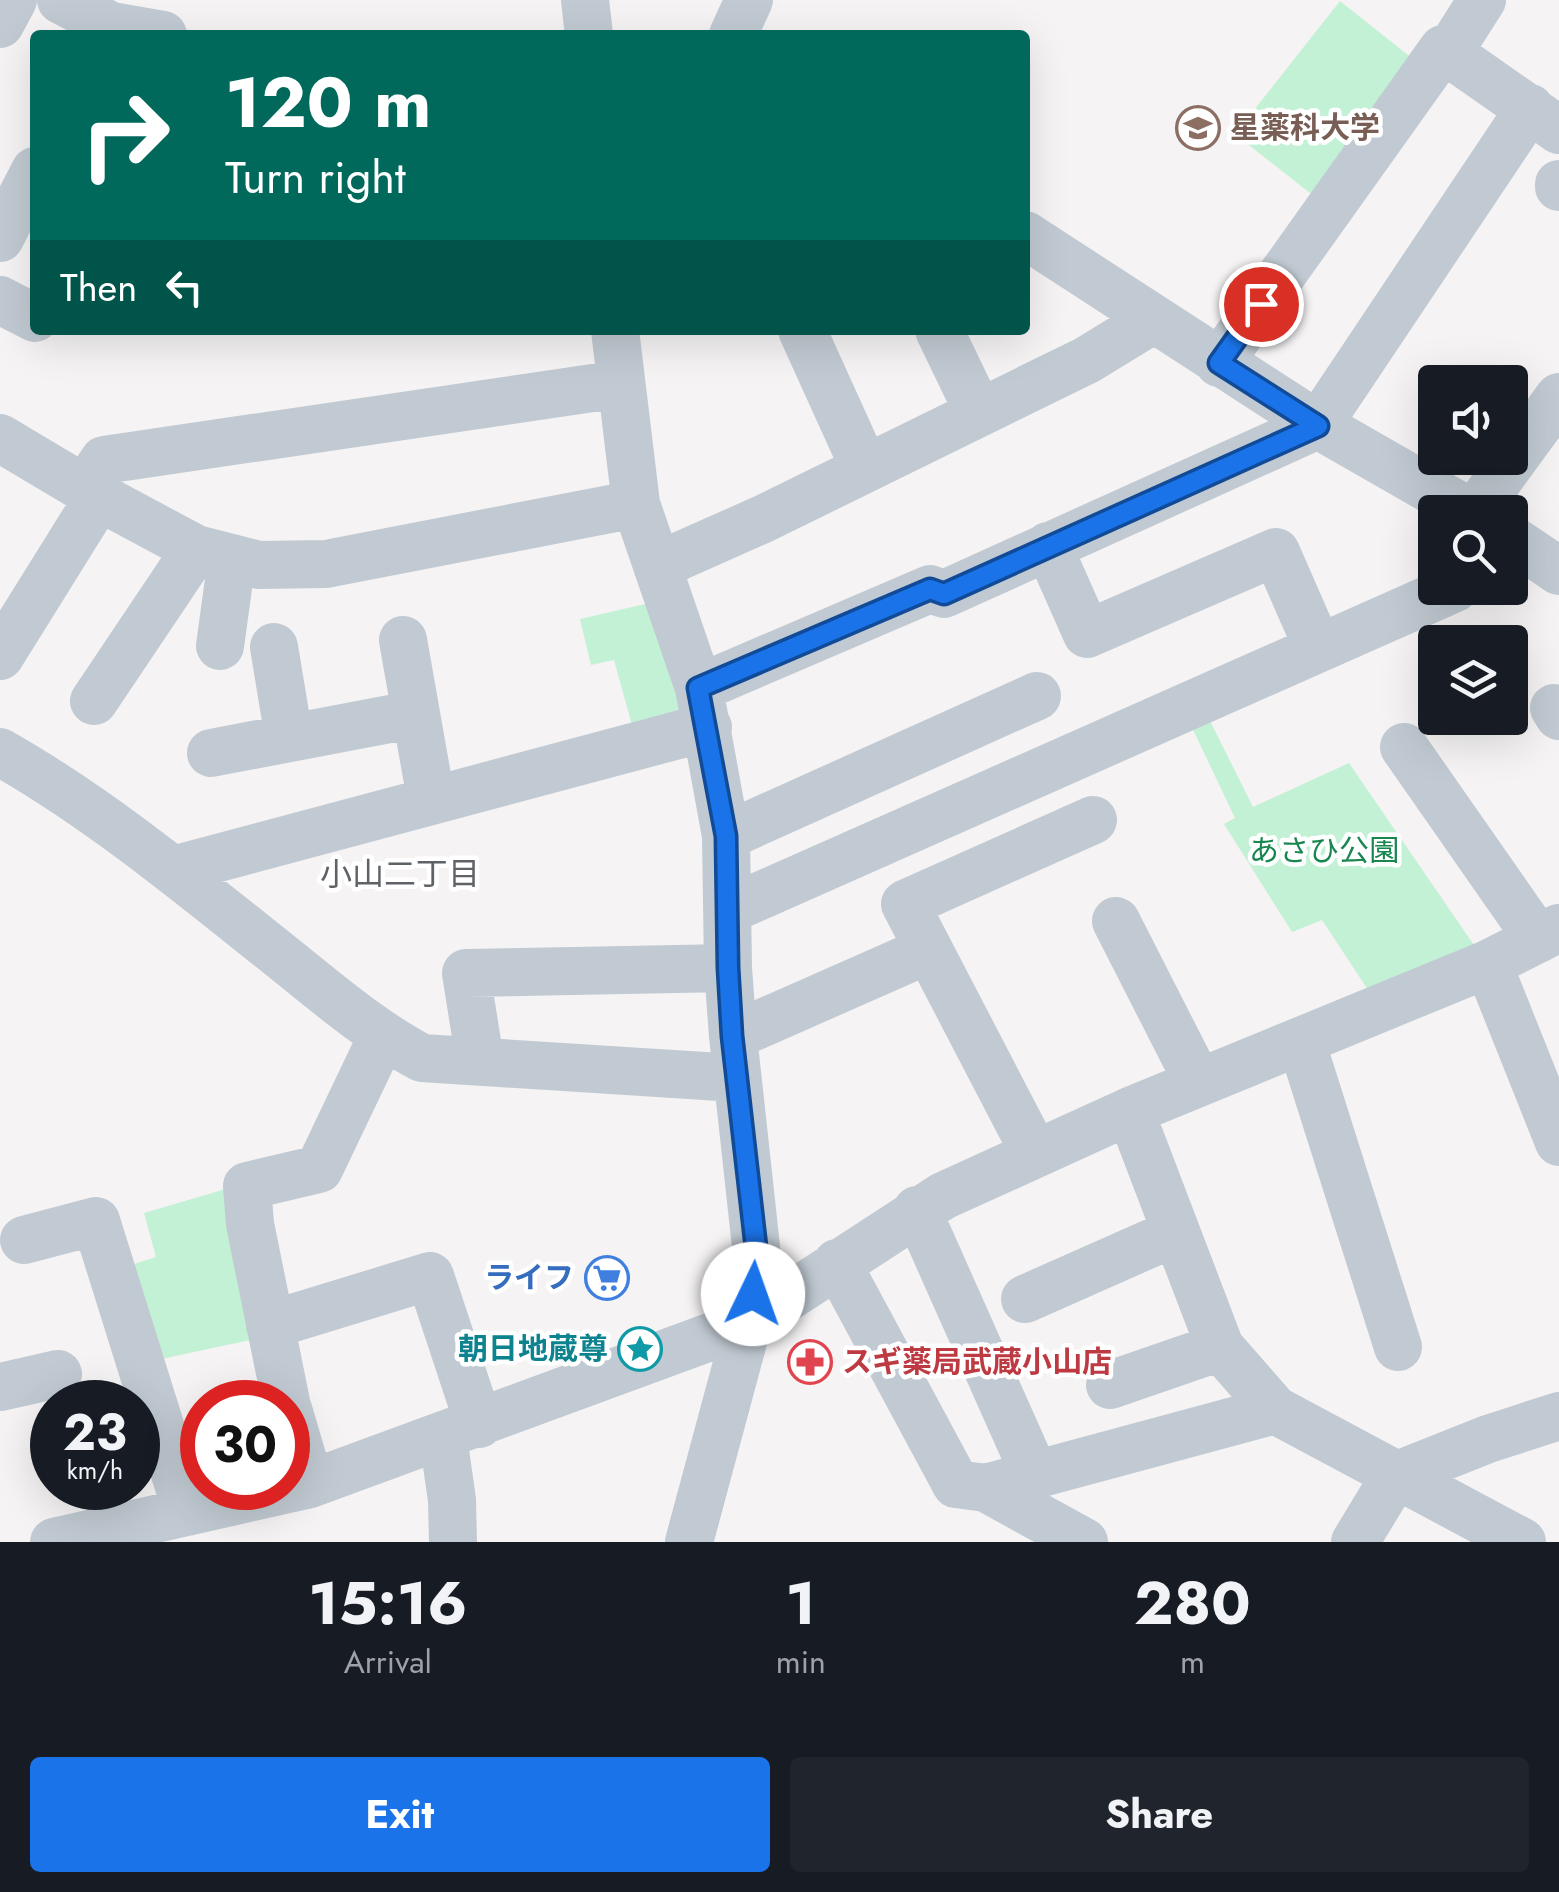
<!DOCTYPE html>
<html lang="en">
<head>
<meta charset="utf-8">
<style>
  body { margin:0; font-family:Jost,"Noto Sans JP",sans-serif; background:#20242c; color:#f1f3f6; height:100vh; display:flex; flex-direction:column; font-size:38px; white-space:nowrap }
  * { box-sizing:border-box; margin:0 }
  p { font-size:32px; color:#9ea1a6 }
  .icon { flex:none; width:55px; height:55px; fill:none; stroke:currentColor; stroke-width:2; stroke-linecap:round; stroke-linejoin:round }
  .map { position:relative; height:1542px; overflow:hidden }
  .drawer { display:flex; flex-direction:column; background:#171b24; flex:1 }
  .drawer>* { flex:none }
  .guide { position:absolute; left:30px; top:30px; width:1000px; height:305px; border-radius:10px; box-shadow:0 10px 40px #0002; background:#00695c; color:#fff; overflow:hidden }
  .fabs { position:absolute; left:1418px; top:365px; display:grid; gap:20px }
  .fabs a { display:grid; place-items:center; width:110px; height:110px; border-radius:10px; background:#171b24; box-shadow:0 10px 40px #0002; font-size:50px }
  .speed { position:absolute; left:30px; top:1380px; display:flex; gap:20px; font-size:50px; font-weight:700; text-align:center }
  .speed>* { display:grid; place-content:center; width:130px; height:130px; border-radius:50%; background:#171b24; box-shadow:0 10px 40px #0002; line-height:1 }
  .speed small { font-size:25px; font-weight:400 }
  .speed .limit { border:15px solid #d22; background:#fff; color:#111 }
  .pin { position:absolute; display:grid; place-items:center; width:85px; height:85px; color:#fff; margin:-42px; border:5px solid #fff; border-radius:50%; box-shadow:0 2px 10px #0007 }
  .me { position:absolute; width:110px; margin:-55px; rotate:3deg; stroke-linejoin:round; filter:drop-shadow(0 0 8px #0008) }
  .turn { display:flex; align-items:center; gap:35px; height:210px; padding:0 30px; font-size:45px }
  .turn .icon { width:130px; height:130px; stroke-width:2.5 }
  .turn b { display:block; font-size:70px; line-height:85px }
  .then { display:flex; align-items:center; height:95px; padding:0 30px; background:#0003; gap:20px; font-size:38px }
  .eta { display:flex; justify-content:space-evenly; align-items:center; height:170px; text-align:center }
  .eta b { font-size:60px; font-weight:700; line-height:70px }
  .cta { display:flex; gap:20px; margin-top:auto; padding:20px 30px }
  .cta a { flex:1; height:115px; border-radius:10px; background:#1a73e8; color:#fff; font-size:40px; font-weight:700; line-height:115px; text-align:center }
  .cta a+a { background:#20242c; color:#f1f3f6 }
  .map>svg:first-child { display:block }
  .green { fill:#c3f1d5 }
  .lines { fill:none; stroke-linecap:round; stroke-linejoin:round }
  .minor { stroke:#c1cad2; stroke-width:48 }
  .route-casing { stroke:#114b97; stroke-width:25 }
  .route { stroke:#1a73e8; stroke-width:18 }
  .labels { text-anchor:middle; stroke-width:9; stroke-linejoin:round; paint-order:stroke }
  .education-label { font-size:30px; font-weight:bold; fill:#785e54; stroke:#fff; text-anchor:start }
  .park-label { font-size:30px; fill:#17864f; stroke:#fff }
  .shop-label { font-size:30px; font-weight:bold; fill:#366cbe; stroke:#fff; text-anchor:end }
  .culture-label { font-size:30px; font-weight:bold; fill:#0d838f; stroke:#fff; text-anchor:end }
  .health-label { font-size:30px; font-weight:bold; fill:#be3a42; stroke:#fff; text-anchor:start }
  .neighbourhood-label { font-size:32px; fill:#5f6368; stroke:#fff }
</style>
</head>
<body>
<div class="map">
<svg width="1559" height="1542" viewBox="0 0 1559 1542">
  <rect width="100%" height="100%" fill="#f5f3f3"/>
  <!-- green -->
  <path class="green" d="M 1340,1 L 1413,59 L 1315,197 L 1235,134 Z
    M 654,602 L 690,722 L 635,736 L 614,660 L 591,665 L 580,619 Z
    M 1204,709 L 1253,807 L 1349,763 L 1478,951 L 1374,999 L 1322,920 L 1292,932 L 1224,824 L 1235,818 L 1187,717 Z
    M 236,1186 L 259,1338 L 152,1361 L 122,1268 L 156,1257 L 144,1213 Z"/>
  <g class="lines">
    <!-- minor -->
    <path class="minor" d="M 61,0 L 111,26 L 163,35
      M 585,0 L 589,35
      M 0,24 L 13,0
      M 733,35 L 749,0
      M 1449,52 L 1482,0
      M 1559,184 L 1559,187
      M 1025,235 L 1318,425 L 1470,512
      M 0,238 L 35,171
      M 0,300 L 35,318
      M 615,330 L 636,504 L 699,688 L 726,836 L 728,968 L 733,1036 L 758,1265 L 748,1323 L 689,1542
      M 802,330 L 865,469
      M 939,330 L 979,413
      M 1219,363 L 1443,49 L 1559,130
      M 0,438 L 99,497 L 196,549 L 259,565 L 326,564 L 636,504
      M 85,488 L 104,460 L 620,384
      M 1475,512 L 1559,397
      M 1510,538 L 1559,571
      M 1048,546 L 1087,634 L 1276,552 L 1318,648
      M 657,566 L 763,519 L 1087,360 L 1154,319
      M 403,640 L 431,799
      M 220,646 L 232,558
      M 274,647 L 289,738
      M 0,656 L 99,497
      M 699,688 L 930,589 L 944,594 L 1318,425 L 1530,108
      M 94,701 L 196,549
      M 1554,708 L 1559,716
      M 1404,747 L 1538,939
      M 0,752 C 95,806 182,877 267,945 C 318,985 365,1028 422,1058 L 736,1078
      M 211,753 L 416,714
      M 726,836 L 1037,696
      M 173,870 L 708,727
      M 728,910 L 1455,588
      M 1116,921 L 1198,1082
      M 1488,964 L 1559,1142
      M 733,1036 L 928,950
      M 1301,1041 L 1398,1347
      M 480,1061 L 466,973 L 728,968
      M 1130,1111 L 1220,1347 L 1275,1410 L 1522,1542
      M 1034,1152 L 905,904 L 1093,820
      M 917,1210 L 1034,1473
      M 24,1240 L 96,1221 L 187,1512
      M 837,1263 L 956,1484 L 986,1488
      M 1025,1299 L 1174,1233
      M 270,1325 L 430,1276 L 479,1424
      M 1110,1385 L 1220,1347
      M 0,1387 L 58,1374
      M 286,1402 L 250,1224 L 247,1186 L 319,1169 L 382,1037
      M 288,1409 L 310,1484
      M 443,1437 L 452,1500 L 453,1542
      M 54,1542 L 310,1484 L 748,1323 L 943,1196 L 1130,1111 L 1488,964 L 1559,928
      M 1084,1542 L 986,1488 L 1275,1410
      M 1355,1542 L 1395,1476 L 1488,1439 L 1559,1416"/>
  </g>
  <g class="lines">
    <!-- route casing -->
    <g class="route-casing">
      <path id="route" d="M 753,1294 L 758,1265 L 732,1036 L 728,968 L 726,836 L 698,688 L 930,589 L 944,594 L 1318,426 L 1219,363 L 1261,304"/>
    </g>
    <!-- route -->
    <use href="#route" class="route"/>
  </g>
  <!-- icons -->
  <defs>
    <g id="university-ring" transform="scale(2.25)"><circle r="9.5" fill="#fff" stroke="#8d6e63" stroke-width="1.5"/><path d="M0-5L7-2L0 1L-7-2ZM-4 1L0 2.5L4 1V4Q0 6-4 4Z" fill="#8d6e63"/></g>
    <g id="supermarket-ring" transform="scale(2.25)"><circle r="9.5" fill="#fff" stroke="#3f7fe0" stroke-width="1.5"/><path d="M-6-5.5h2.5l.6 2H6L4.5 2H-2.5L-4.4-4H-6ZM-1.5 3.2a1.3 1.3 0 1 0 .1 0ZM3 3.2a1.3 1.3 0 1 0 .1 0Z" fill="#3f7fe0"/></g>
    <g id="sight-ring" transform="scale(2.25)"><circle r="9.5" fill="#fff" stroke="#0f9aa8" stroke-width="1.5"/><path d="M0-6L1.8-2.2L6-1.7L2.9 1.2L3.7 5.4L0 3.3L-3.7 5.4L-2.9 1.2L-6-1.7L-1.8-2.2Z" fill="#0f9aa8"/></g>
    <g id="pharmacy-ring" transform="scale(2.25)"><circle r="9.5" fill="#fff" stroke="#e0444e" stroke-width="1.5"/><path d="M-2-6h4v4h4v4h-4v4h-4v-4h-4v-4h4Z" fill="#e0444e"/></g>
  </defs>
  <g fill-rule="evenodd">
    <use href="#university-ring" x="1198" y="128"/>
    <use href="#supermarket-ring" x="607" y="1278"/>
    <use href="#sight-ring" x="640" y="1349"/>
    <use href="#pharmacy-ring" x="810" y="1362"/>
  </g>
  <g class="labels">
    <!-- education labels -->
    <g class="education-label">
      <text x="1230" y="138">星薬科大学</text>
    </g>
    <!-- park labels -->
    <g class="park-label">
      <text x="1324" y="861">あさひ公園</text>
    </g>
    <!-- shop labels -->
    <g class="shop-label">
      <text x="574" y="1288">ライフ</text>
    </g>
    <!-- culture labels -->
    <g class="culture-label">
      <text x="608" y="1359">朝日地蔵尊</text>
    </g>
    <!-- health labels -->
    <g class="health-label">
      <text x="842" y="1372">スギ薬局武蔵小山店</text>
    </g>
    <!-- neighbourhood labels -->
    <g class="neighbourhood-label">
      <text x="400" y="885">小山二丁目</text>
    </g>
  </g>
</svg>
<div class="fabs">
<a><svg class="icon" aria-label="sound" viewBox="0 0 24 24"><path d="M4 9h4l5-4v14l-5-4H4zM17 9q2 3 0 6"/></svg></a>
<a><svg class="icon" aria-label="search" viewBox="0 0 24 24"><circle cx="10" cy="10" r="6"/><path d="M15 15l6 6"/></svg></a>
<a><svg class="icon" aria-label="layers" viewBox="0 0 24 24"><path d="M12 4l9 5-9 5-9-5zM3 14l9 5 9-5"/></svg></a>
</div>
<div class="speed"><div>23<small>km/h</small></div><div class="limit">30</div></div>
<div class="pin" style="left:1261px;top:304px;background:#d93025"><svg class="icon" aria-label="arrive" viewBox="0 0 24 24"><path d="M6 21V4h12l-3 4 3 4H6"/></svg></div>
<svg class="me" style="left:753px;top:1294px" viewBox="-20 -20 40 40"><circle r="19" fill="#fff"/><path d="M0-13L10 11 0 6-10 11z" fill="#1a73e8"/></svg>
<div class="guide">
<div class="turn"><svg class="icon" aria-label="right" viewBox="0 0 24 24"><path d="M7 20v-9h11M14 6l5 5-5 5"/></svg><div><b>120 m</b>Turn right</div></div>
<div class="then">Then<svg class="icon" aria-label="left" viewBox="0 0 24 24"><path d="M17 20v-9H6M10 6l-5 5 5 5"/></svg></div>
</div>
</div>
<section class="drawer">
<div class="eta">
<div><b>15:16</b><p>Arrival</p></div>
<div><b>1</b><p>min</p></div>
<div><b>280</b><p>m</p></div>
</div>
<div class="cta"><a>Exit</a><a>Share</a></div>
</section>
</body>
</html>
